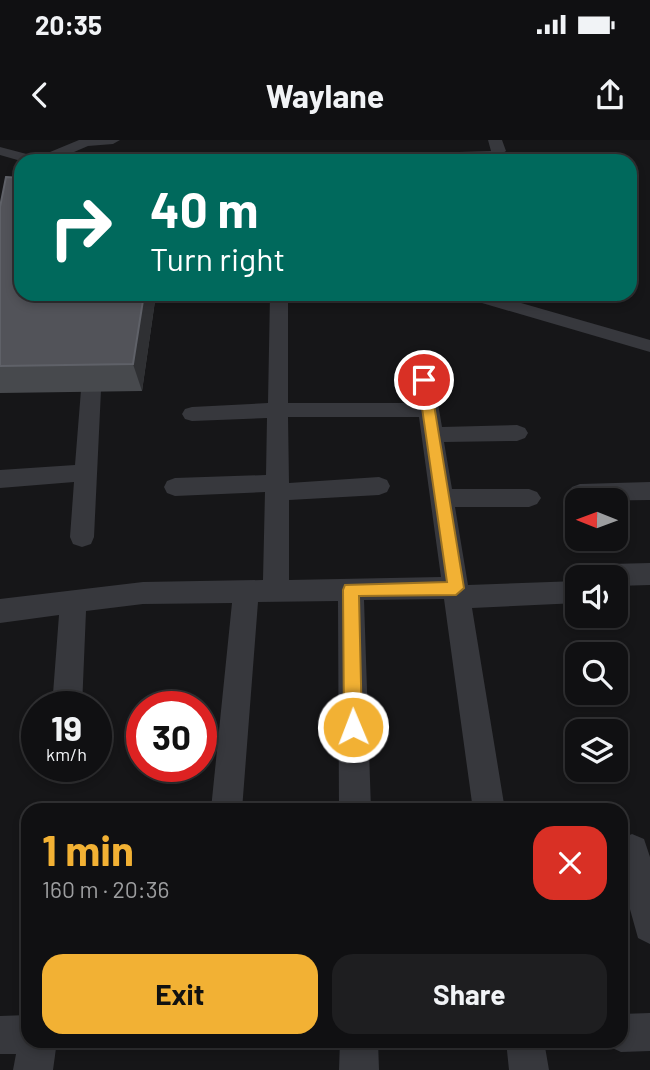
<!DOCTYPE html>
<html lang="en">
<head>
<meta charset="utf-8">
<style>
  body { margin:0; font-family:Barlow,sans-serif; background:#1e1e20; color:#f1f3f6; height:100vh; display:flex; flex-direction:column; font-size:26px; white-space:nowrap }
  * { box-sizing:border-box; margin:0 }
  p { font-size:23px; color:#9c9d9f }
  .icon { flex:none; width:38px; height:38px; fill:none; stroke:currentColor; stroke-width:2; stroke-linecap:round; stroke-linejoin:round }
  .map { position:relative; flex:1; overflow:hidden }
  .sheet { position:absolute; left:21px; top:663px; width:607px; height:245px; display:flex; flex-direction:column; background:#101012; border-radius:21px; box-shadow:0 4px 10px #0003,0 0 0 2px #303032 }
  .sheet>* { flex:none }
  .banner { position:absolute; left:14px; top:14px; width:623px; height:147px; border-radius:21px; box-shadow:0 4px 10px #0003,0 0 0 2px #303032; background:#00695c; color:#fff; overflow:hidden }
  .needle { width:46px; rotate:271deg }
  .tools { position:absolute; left:565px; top:348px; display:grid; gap:14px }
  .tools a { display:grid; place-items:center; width:63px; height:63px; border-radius:14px; background:#101012; box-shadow:0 4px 10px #0003,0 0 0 2px #303032; font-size:35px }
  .speed { position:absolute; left:21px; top:551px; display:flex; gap:14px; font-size:35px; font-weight:700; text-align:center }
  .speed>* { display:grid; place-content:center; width:91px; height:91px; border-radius:50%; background:#101012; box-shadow:0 4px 10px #0003,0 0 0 2px #303032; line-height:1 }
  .speed small { font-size:18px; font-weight:400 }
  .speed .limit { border:10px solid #d22; background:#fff; color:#111 }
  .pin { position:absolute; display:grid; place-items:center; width:60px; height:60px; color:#fff; margin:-30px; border:4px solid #fff; border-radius:50%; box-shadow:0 2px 7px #0007 }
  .me { position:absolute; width:77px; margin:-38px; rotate:359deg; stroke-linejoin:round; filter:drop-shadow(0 0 5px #0008) }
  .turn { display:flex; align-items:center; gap:24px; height:147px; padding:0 21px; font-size:32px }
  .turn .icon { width:91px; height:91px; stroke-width:2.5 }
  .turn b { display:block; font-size:49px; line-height:60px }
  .round { display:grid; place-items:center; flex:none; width:74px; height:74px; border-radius:21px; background:#1e1e20 }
  .head { display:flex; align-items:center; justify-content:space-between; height:119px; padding:0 21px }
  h1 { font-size:42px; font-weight:700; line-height:52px; color:#f2b134 }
  .button { display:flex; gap:14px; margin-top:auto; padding:14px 21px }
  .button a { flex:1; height:80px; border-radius:21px; background:#f2b134; color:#111; font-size:28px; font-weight:700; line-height:80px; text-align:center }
  .button a+a { background:#1e1e20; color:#f1f3f6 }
  .status { display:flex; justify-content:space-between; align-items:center; height:49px; padding:0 35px; background:#101012; direction:ltr }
  .status svg { height:19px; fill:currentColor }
  header { display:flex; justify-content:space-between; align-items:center; height:91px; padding:0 21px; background:#101012; font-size:32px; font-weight:700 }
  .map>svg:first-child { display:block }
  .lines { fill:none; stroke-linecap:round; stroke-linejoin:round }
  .minor { fill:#37383d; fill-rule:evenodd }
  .wall { fill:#47494d }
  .shaded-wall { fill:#2f3033 }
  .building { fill:#525359; stroke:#5f6168; stroke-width:2 }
  .route { fill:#f2b134; stroke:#9d7322; stroke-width:2 }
</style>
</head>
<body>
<div class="status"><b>20:35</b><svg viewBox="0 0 49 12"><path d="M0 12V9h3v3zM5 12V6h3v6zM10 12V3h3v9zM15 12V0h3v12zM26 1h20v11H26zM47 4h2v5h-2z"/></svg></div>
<header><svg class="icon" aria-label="back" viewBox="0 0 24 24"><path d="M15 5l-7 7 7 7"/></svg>Waylane<svg class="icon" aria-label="share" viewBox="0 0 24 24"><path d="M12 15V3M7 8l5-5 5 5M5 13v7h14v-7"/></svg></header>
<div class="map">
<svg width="650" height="930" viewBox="0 0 650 930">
  <rect width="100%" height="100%" fill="#161618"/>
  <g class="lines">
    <!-- minor -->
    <path class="minor" d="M 79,0 L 120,0 L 113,4 L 88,6 L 53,21 L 21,21 L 0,15 L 0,7 L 38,17 Z
      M 488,0 L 502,0 L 506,11 L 494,19 L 325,20 L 332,16 L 491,11 Z
      M 270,154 L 288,154 L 288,263 L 417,263 L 414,240 L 417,235 L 431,235 L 434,240 L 442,287 L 517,285 L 525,288 L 528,293 L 525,298 L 517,301 L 444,302 L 452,349 L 529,349 L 537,352 L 541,358 L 537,364 L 529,367 L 455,367 L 468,445 L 578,441 L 578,463 L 472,468 L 505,670 L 473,670 L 444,459 L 364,460 L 371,670 L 339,670 L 338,461 L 258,462 L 242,670 L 211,669 L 232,463 L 143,464 L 86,471 L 82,567 L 52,567 L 59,475 L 0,483 L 0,459 L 143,442 L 263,440 L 265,352 L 175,356 L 167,353 L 164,347 L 167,341 L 175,338 L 266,335 L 267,278 L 192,281 L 185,279 L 182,274 L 185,269 L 192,267 L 268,263 ZM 288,277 L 419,277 L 441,437 L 289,440 L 289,360 L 379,355 L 387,352 L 390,346 L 387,340 L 379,337 L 289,343 Z
      M 462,154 L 490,154 L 650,200 L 650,212 L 465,158 Z
      M 91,243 L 98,245 L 101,250 L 94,397 L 91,404 L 82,407 L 73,404 L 70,397 L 74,342 L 0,348 L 0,330 L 75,325 L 81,250 L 84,245 Z
      M 650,342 L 650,360 L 578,361 L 572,359 L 568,353 L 572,347 L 580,344 Z
      M 650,423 L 650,445 L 616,446 L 616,438 L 600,438 L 598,435 L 602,427 L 611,424 Z
      M 632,694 L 644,699 L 650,717 L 650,804 L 638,798 L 621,737 L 621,699 Z
      M 650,873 L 650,911 L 621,912 L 608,906 L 605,901 L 621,901 L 621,874 Z
      M 28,875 L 28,901 L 57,901 L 53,930 L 13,930 L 16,914 L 0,914 L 0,876 Z
      M 340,901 L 378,901 L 379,930 L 339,930 Z
      M 506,901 L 544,901 L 549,930 L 509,930 Z"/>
  </g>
  <!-- wall -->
  <path class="wall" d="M 0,67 L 21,154 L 156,154 L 142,251 L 0,253 Z"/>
  <!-- shaded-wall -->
  <path class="shaded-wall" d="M 144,154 L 156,154 L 142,251 L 133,224 Z"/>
  <!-- building -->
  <path class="building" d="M 6,37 L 21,38 L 21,154 L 144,154 L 133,224 L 0,226 L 0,67 Z"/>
  <!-- route -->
  <path class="route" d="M 424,236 L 430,240 L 464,448 L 456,455 L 359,456 L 362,587 L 360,594 L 353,596 L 347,594 L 344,587 L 343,450 L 345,445 L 447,442 L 418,240 Z"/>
</svg>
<div class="tools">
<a><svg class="needle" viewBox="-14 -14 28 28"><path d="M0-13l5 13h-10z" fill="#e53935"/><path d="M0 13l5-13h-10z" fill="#9c9d9f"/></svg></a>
<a><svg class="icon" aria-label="sound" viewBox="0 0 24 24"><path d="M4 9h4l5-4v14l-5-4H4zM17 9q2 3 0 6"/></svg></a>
<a><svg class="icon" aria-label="search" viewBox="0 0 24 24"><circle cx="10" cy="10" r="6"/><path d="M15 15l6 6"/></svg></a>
<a><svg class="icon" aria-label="layers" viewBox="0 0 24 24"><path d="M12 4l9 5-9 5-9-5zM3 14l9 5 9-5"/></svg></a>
</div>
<div class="speed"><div>19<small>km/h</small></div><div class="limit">30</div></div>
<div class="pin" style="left:424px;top:240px;background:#d93025"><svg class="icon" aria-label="arrive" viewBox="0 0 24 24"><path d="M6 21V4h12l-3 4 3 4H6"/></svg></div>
<svg class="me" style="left:353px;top:587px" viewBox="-20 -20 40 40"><circle r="17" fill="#f2b134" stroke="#fff" stroke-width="3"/><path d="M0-11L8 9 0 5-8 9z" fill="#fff"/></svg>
<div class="banner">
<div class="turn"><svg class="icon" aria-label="right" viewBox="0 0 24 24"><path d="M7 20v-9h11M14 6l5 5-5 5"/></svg><div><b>40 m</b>Turn right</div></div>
</div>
<section class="sheet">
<div class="head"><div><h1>1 min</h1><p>160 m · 20:36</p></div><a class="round" style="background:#d93025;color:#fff"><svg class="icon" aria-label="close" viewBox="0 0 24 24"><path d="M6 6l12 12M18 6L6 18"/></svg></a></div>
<div class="button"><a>Exit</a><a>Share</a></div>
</section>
</div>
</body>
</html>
